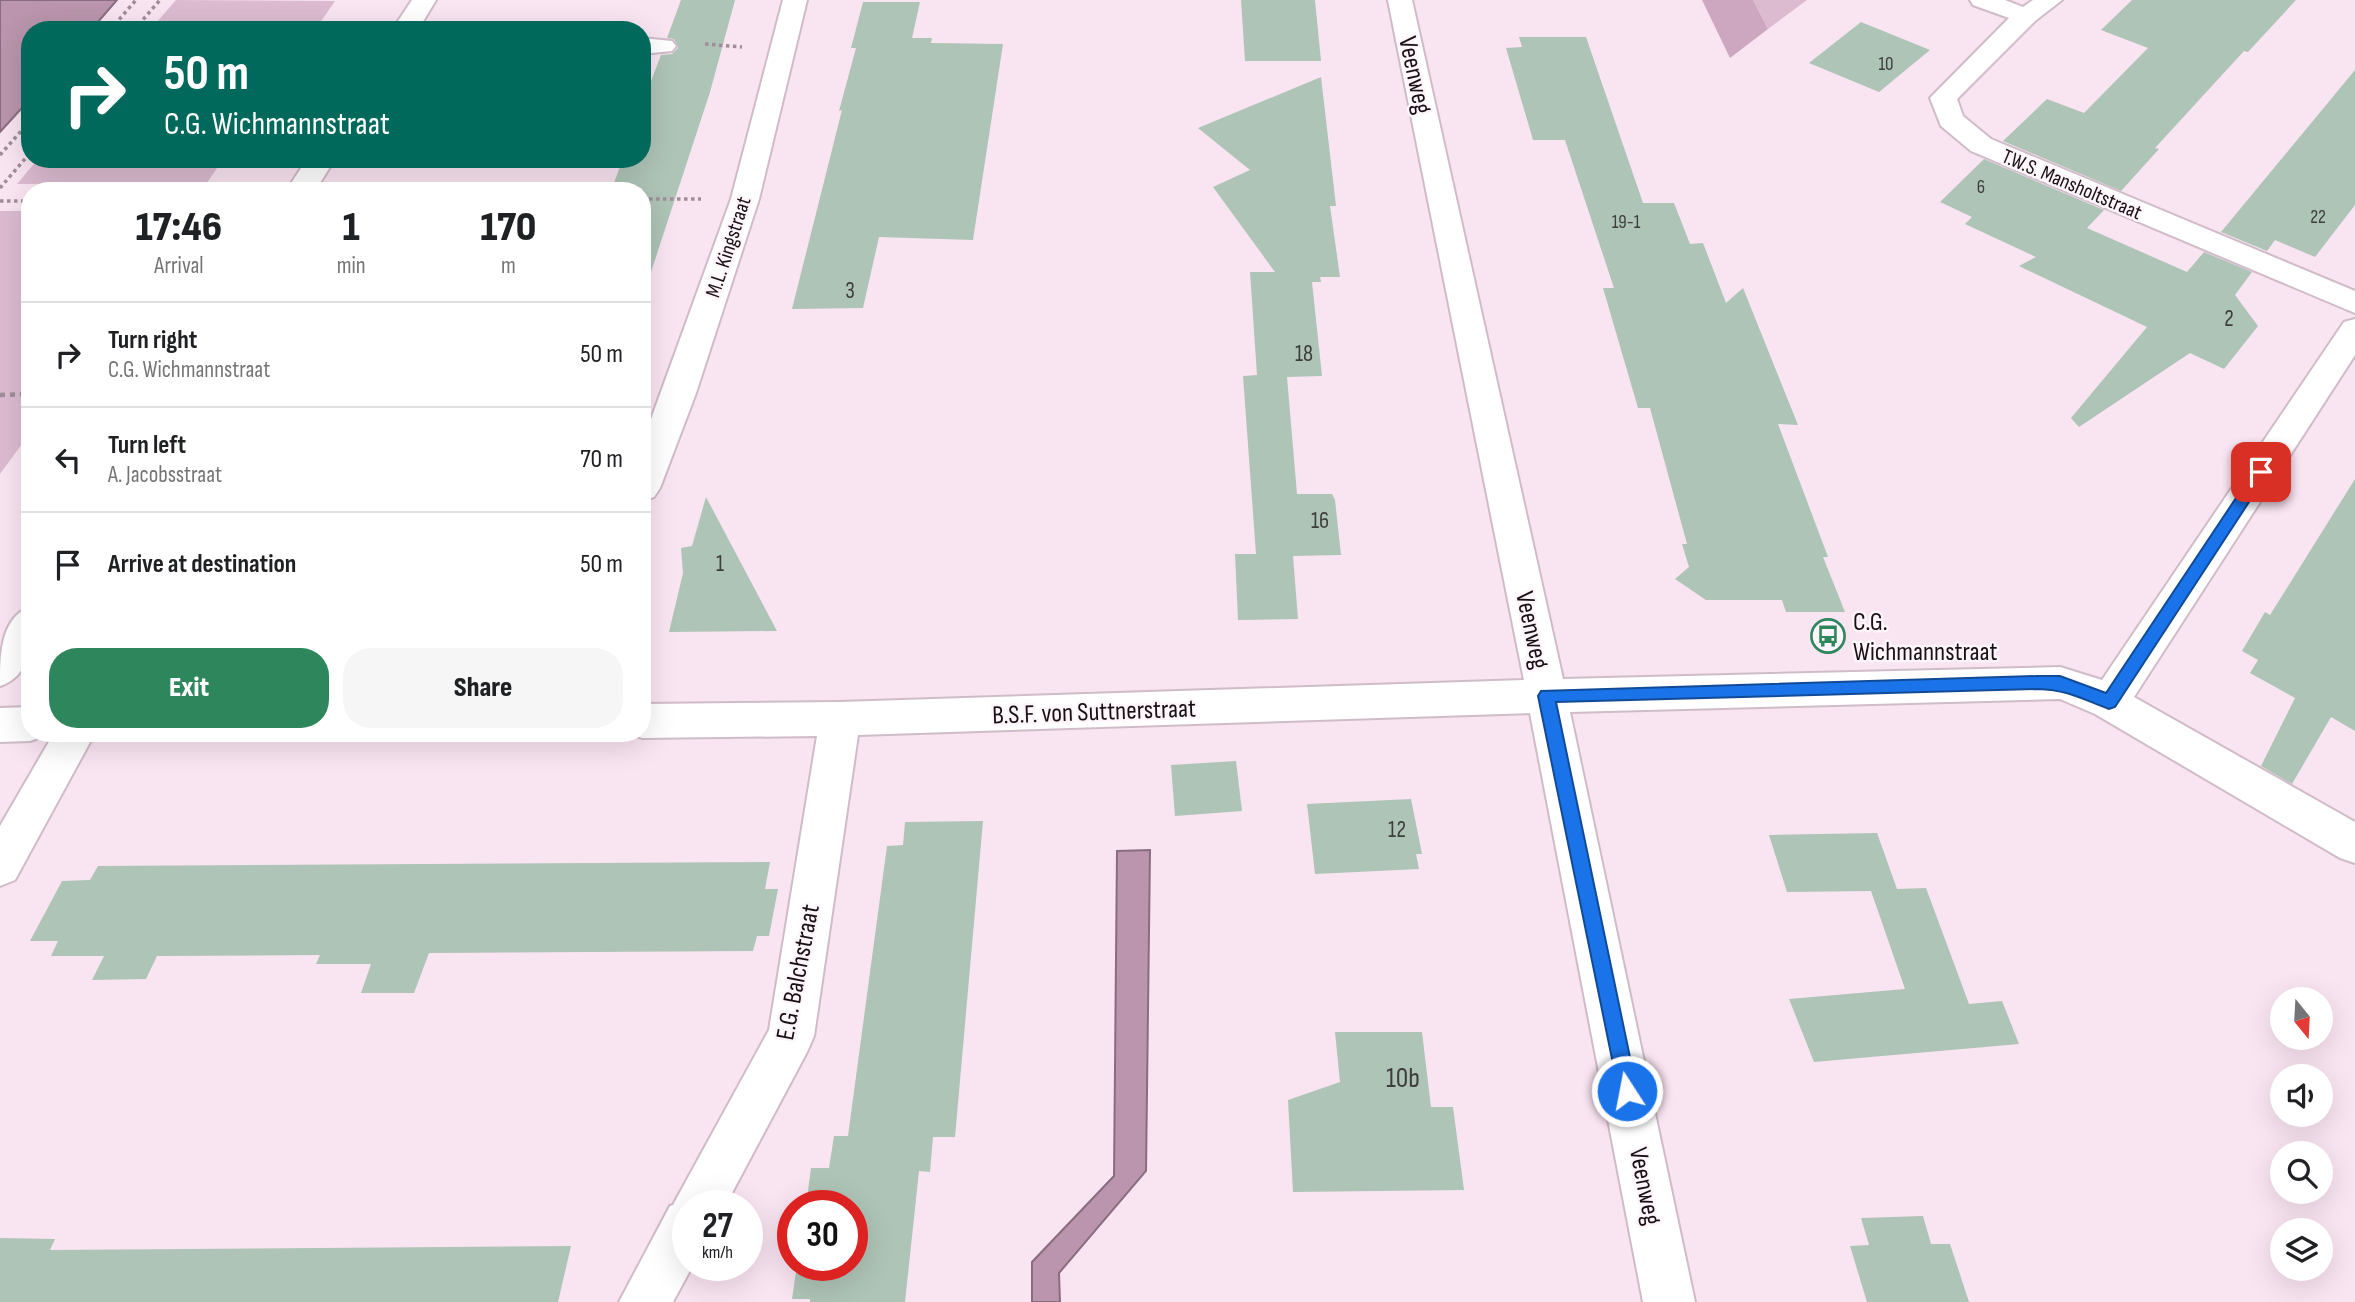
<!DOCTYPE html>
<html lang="en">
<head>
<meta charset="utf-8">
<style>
  body { margin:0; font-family:"Sofia Sans Condensed",sans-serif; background:#f6f6f6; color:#202124; height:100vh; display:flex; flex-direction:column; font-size:26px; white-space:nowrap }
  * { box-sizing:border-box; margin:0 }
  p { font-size:23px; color:#757577 }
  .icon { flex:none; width:38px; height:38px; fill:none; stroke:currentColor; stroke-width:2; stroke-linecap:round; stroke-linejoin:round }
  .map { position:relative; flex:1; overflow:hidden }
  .sheet { position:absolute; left:21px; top:182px; width:630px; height:560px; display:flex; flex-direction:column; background:#fff; border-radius:28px; box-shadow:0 7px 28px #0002 }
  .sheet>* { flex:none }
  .top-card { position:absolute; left:21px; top:21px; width:630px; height:147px; border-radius:28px; box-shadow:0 7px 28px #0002; background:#00695c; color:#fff; overflow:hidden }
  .needle { width:46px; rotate:162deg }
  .fabs { position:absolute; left:2270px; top:987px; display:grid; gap:14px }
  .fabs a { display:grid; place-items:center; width:63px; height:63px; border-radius:50%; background:#fff; box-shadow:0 7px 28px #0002; font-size:35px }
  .speed { position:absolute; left:672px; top:1190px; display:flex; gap:14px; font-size:35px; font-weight:700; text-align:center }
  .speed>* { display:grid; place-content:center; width:91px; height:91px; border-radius:50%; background:#fff; box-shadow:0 7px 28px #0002; line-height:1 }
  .speed small { font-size:18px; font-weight:400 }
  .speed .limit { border:10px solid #d22; background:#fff; color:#111 }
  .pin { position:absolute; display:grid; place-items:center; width:60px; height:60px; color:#fff; margin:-30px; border-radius:14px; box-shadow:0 4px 10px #0006 }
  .me { position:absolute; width:77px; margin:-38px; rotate:349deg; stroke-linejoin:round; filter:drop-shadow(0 0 5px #0008) }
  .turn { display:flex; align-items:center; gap:24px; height:147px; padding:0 28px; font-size:32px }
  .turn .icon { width:91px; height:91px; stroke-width:2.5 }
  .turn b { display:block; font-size:49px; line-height:60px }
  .eta { display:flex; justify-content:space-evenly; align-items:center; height:119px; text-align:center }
  .eta b { font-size:42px; font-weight:800; line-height:49px }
  .action { display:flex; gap:14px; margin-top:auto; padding:14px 28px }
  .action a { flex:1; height:80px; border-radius:28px; background:#2e875c; color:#fff; font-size:28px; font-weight:800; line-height:80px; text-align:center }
  .action a+a { background:#f6f6f6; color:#202124 }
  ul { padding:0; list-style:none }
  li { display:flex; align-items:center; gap:21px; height:105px; padding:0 28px; border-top:2px solid #e0e0e0 }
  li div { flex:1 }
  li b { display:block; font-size:26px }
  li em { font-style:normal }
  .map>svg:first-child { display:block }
  .green { fill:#dcbbd0 }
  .forest { fill:#cda7c0 }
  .water { fill:#ba95ad; stroke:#896d7f; stroke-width:2 }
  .building { fill:#aec4b6 }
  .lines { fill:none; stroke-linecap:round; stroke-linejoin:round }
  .minor-casing { stroke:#d0bbc8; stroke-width:4 }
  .path-far1 { stroke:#9e8e98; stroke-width:3.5; stroke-dasharray:3.5 3.5; stroke-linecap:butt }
  .path { stroke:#9e8e98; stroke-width:4.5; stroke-dasharray:5 5; stroke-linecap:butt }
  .minor { fill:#fff; fill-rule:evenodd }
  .route { fill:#1a73e8; stroke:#114b97; stroke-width:2 }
  .labels { text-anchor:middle; stroke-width:5; stroke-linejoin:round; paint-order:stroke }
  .far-number-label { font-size:19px; fill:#3d3d3d }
  .far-street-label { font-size:21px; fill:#171015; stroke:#fef5fb }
  .number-label { font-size:23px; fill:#3d3d3d }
  .street-label { font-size:26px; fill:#171015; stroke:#fef5fb }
  .poi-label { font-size:26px; fill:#171015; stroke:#fef5fb; text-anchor:start }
  .near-number-label { font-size:28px; fill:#3d3d3d }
</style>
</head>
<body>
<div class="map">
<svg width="2355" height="1302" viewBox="0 0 2355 1302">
  <rect width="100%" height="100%" fill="#f9e4f1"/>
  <!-- green -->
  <path class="green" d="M 176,0 L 335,1 L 315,30 L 150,30 Z
    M 1753,0 L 1807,0 L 1768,29 Z
    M 38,159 L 223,159 L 207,183 L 17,184 Z
    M 0,211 L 30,211 L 30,324 L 25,331 L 30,332 L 30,433 L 0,474 Z"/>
  <!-- forest -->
  <path class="forest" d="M 1702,0 L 1753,0 L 1768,29 L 1730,58 Z"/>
  <!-- water -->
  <path class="water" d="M 0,0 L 117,0 L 91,30 L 30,30 L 30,99 L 0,132 Z
    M 1150,850 L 1146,1171 L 1059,1273 L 1060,1302 L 1032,1302 L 1032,1262 L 1114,1176 L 1117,851 Z"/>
  <!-- building -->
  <path class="building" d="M 681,0 L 735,0 L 710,92 L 651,272 L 642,270 L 642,188 L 612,188 L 623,159 L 642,159 L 642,105 L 661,55 L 672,54 L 678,48 L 674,39 L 667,38 Z
    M 1241,0 L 1315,0 L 1321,61 L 1245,61 Z
    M 2132,0 L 2296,0 L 2248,52 L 2244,51 L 2155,148 L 2159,149 L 2121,191 L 2003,141 L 2047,99 L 2084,113 L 2148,48 L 2101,30 Z
    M 863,2 L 920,2 L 912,38 L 932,38 L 931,43 L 1003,44 L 973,240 L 879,237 L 863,308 L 792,309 L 842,110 L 839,111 L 856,48 L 851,48 Z
    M 1861,22 L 1930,50 L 1879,92 L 1809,63 Z
    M 1519,37 L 1586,37 L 1643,203 L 1674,203 L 1690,244 L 1703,243 L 1726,303 L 1743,288 L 1798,425 L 1778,424 L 1828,557 L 1823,557 L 1845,612 L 1786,612 L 1782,600 L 1706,600 L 1675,579 L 1689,567 L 1682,544 L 1687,544 L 1650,408 L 1638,408 L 1603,288 L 1614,288 L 1565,140 L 1533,140 L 1506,48 L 1522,47 Z
    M 2355,70 L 2355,205 L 2315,257 L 2275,240 L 2267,251 L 2221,232 Z
    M 1321,77 L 1336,206 L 1330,206 L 1340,277 L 1320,277 L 1321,282 L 1312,282 L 1322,376 L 1287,377 L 1297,494 L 1332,494 L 1335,500 L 1341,555 L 1293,556 L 1298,619 L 1238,620 L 1235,554 L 1256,554 L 1243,376 L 1257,375 L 1250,272 L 1275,272 L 1213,187 L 1250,170 L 1198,128 Z
    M 1984,159 L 2104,210 L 2087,228 L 2187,272 L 2204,252 L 2252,272 L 2235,295 L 2258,326 L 2224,369 L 2190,353 L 2079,427 L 2071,418 L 2147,327 L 2019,266 L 2036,257 L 1965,224 L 1972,217 L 1940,202 Z
    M 2355,479 L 2355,731 L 2331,717 L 2292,784 L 2261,766 L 2295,698 L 2250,673 L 2258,660 L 2242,651 L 2265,612 L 2270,615 Z
    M 706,497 L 777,631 L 669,632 L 683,573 L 681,548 L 692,546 Z
    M 1236,761 L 1242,811 L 1175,816 L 1171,765 Z
    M 1411,799 L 1422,854 L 1416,854 L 1419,869 L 1315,874 L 1307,804 Z
    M 983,821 L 955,1137 L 933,1137 L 930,1172 L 919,1171 L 905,1302 L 810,1302 L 810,1299 L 792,1299 L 797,1265 L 852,1265 L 852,1206 L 806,1206 L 811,1168 L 829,1168 L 834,1136 L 848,1136 L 887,846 L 903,845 L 905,822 Z
    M 1877,833 L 1897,889 L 1926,888 L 1969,1004 L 2002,1001 L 2019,1044 L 1814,1062 L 1789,999 L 1905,989 L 1871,891 L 1787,892 L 1769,835 Z
    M 770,862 L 765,889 L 778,889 L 769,936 L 757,936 L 753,951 L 429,953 L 414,993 L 361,993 L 371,964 L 316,964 L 320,955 L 157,956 L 146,979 L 92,980 L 104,956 L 51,956 L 58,941 L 30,941 L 62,881 L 90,880 L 98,866 Z
    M 1335,1032 L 1422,1032 L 1431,1107 L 1453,1107 L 1464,1190 L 1293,1192 L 1288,1100 L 1340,1082 Z
    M 1923,1216 L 1931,1244 L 1950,1244 L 1969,1302 L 1867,1302 L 1850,1246 L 1869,1245 L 1861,1218 Z
    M 0,1238 L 55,1239 L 50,1250 L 571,1246 L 558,1302 L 0,1302 Z"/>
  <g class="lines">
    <!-- minor casing -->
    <g class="minor-casing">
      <path id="minor" d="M 412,0 L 436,0 L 418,30 L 392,30 Z
        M 783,0 L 807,0 L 759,199 L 696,393 L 660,488 L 654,497 L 642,501 L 642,444 L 731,199 Z
        M 1388,0 L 1412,0 L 1563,679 L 2060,667 L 2102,680 L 2344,322 L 2355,319 L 2355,355 L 2134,697 L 2355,822 L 2355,863 L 2340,858 L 2095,714 L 2060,699 L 1570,712 L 1695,1302 L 1643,1302 L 1530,713 L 858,735 L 814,1036 L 807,1052 L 725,1206 L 688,1206 L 688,1265 L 693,1265 L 673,1302 L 619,1302 L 670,1206 L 673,1205 L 769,1030 L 817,736 L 642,738 L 629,733 L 642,733 L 642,704 L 840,702 L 1524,680 Z
        M 1970,0 L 2005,0 L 2023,7 L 2033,0 L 2062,0 L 2035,21 L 1957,99 L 1963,116 L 1991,139 L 2355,291 L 2355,313 L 1971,151 L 1941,126 L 1930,98 L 2009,18 L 1973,5 Z
        M 642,38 L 672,41 L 676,46 L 672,51 L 642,54 Z
        M 307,159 L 335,159 L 315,191 L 286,191 Z
        M 30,607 C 30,637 35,674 0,686 C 0,656 0,618 30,607 Z
        M 30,707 L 30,733 L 46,733 L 44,736 L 30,741 L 0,742 L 0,708 Z
        M 54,733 L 95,733 L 15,880 L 0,886 L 0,826 Z"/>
    </g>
    <!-- path-far1 -->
    <path class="path-far1" d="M 110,30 L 136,0
      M 134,30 L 160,0
      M 705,44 L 742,47
      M 0,155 L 30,121
      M 0,188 L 30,153
      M 642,199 L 701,199
      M 0,201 L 30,201"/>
    <!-- path -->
    <path class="path" d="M 0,395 L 30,394"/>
    <!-- minor -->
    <use href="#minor" class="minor"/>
  </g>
  <!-- route -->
  <path class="route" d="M 2261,466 L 2268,472 L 2266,476 L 2115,707 L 2109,709 C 2082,699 2068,690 2038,689 L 1556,702 L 1637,1091 L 1634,1098 L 1627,1101 L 1620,1098 L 1538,696 L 1541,691 L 2038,676 L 2060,676 L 2106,693 L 2256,468 Z"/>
  <!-- icons -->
  <defs>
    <g id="bus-ring" transform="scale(1.75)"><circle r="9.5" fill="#fef5fb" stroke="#2e875c" stroke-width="1.5"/><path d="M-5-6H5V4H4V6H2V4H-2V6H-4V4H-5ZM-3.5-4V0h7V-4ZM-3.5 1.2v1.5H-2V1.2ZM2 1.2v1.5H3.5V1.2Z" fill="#2e875c"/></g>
  </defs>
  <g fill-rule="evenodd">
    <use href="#bus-ring" x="1828" y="636"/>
  </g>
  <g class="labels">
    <!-- far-number labels -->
    <g class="far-number-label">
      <text x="1886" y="70">10</text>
      <text x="1981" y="193">6</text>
      <text x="2318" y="223">22</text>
      <text x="1626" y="228">19-1</text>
    </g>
    <!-- far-street labels -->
    <g class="far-street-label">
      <text transform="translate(2072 184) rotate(23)" y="7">T.W.S. Mansholtstraat</text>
      <text transform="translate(728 247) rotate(-72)" y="7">M.L. Kingstraat</text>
    </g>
    <!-- number labels -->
    <g class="number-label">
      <text x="850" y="298">3</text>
      <text x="2229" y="326">2</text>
      <text x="1304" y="361">18</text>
      <text x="1320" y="528">16</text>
      <text x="720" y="571">1</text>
      <text x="1397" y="837">12</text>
    </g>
    <!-- street labels -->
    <g class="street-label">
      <text transform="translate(1416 75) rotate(78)" y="9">Veenweg</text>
      <text transform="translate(1533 630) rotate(78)" y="9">Veenweg</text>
      <text transform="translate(1094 711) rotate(-2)" y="9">B.S.F. von Suttnerstraat</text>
      <text transform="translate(797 972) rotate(-79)" y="9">E.G. Balchstraat</text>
      <text transform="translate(1646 1186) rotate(79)" y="9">Veenweg</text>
    </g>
    <!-- poi labels -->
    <g class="poi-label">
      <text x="1853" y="630">C.G.<tspan x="1853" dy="30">Wichmannstraat</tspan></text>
    </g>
    <!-- near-number labels -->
    <g class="near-number-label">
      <text x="1403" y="1087">10b</text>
    </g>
  </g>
</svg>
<div class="fabs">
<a><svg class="needle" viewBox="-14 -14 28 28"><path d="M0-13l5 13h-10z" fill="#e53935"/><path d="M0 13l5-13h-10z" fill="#757577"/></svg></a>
<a><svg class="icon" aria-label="sound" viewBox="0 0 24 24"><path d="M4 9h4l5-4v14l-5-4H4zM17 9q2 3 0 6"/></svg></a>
<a><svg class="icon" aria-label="search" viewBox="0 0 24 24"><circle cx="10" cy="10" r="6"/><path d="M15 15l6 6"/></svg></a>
<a><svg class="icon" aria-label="layers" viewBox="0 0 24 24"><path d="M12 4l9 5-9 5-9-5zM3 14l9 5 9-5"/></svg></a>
</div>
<div class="speed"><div>27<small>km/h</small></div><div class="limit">30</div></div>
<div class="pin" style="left:2261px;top:472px;background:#d93025"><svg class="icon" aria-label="arrive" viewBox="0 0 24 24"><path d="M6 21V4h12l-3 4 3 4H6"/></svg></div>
<svg class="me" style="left:1627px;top:1091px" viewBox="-20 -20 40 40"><circle r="17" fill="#1a73e8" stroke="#fff" stroke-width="3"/><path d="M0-11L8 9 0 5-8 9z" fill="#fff"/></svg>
<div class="top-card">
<div class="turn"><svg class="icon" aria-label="right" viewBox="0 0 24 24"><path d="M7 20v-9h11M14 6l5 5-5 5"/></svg><div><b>50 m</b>C.G. Wichmannstraat</div></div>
</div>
<section class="sheet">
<div class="eta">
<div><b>17:46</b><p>Arrival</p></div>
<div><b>1</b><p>min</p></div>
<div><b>170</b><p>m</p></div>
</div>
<ul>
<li><svg class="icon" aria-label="right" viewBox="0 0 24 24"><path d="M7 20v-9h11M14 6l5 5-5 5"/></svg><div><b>Turn right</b><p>C.G. Wichmannstraat</p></div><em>50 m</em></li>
<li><svg class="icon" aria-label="left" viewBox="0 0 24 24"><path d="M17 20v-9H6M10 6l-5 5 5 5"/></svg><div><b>Turn left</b><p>A. Jacobsstraat</p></div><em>70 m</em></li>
<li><svg class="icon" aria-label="arrive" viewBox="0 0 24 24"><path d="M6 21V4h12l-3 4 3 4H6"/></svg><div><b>Arrive at destination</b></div><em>50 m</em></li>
</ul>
<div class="action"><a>Exit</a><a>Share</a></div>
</section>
</div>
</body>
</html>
